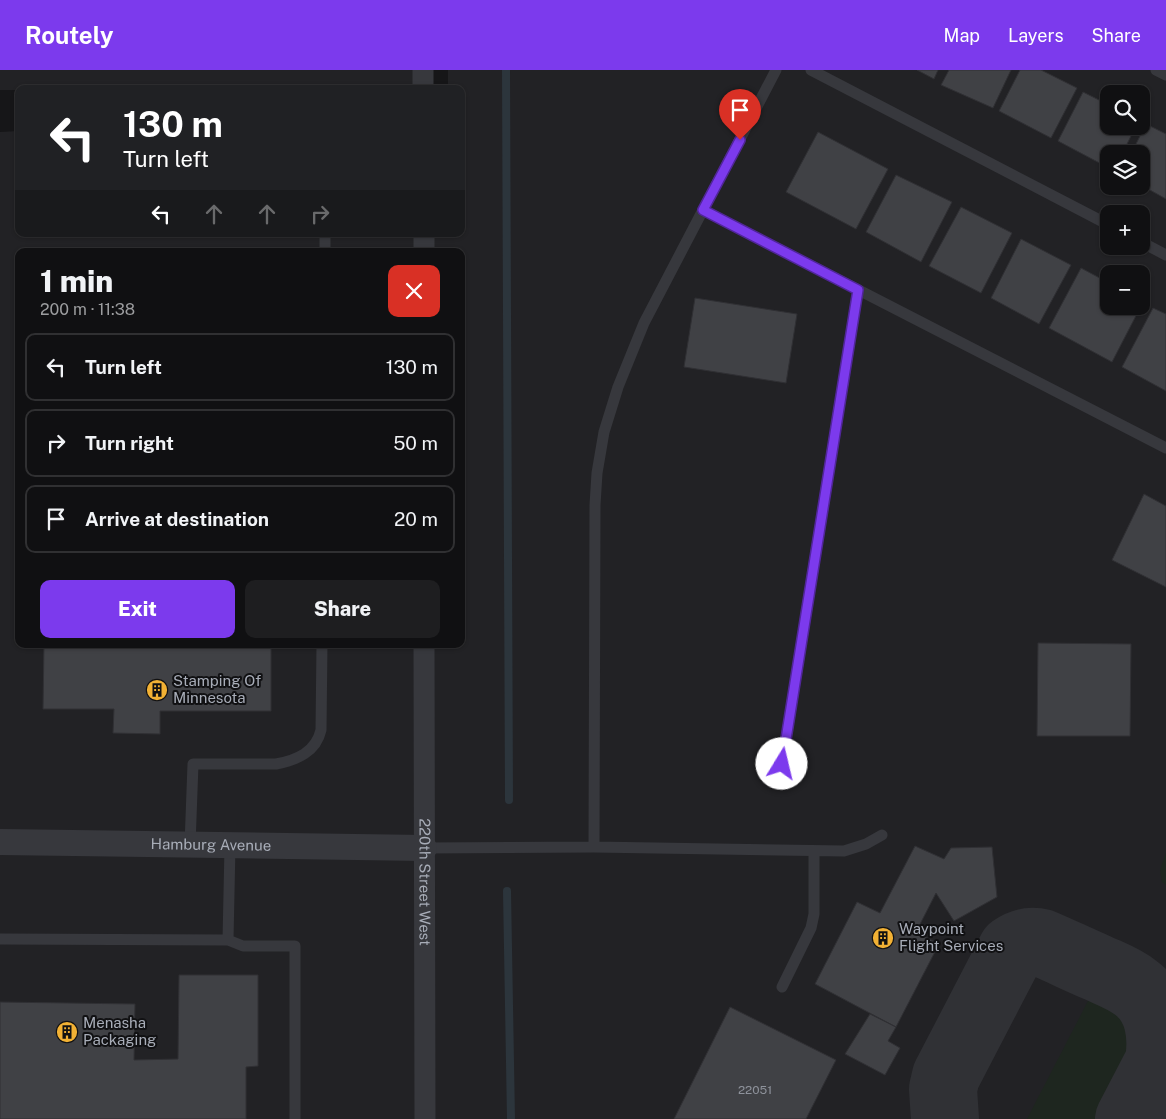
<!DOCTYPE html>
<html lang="en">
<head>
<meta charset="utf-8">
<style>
  body { margin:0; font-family:"Public Sans",sans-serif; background:#1e1e20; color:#f1f3f6; height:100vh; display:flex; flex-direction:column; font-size:19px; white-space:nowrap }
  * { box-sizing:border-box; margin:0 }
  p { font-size:16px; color:#9c9d9f }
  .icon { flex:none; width:28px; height:28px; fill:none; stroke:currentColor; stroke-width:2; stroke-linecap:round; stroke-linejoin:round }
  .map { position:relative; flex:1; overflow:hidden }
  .details { position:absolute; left:15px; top:178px; width:450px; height:400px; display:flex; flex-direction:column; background:#101012; border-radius:10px; box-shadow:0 1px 4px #0004,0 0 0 1px #303032 }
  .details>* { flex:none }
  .banner { position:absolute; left:15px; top:15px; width:450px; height:152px; border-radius:10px; box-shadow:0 1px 4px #0004,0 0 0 1px #303032; background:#202124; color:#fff; overflow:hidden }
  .tools { position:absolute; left:1100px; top:15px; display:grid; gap:10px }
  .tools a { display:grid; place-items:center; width:50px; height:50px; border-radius:10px; background:#101012; box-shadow:0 1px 4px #0004,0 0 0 1px #303032; font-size:25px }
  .pin { position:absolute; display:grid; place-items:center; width:42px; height:42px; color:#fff; margin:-51px -21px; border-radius:50% 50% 50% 0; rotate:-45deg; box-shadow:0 0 5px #0007 }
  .pin .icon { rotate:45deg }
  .me { position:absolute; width:55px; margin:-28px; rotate:9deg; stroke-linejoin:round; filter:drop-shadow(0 0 4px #0008) }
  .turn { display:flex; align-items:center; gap:18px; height:105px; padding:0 25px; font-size:22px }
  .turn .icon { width:65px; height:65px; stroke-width:2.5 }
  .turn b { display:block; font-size:35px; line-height:42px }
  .lanes { display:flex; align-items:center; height:48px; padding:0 25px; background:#0003; justify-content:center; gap:25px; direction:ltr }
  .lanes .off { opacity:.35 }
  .round { display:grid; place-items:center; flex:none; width:52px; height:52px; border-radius:10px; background:#1e1e20 }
  .summary { display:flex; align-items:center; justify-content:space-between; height:85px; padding:0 25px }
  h1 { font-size:30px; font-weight:800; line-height:38px }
  .action { display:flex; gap:10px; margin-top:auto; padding:10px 25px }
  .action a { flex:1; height:58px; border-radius:10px; background:#7c3aed; color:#fff; font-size:20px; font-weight:800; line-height:58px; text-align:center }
  .action a+a { background:#1e1e20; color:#f1f3f6 }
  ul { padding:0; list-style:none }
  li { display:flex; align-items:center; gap:15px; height:68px; margin:0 10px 8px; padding:0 15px; border:2px solid #303032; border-radius:10px }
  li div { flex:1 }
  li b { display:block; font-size:19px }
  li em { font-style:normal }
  header { display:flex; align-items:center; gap:30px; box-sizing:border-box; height:70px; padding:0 25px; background:#7c3aed; color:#fff }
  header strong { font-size:24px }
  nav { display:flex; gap:28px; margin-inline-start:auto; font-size:18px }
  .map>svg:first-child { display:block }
  .built { fill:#222225; fill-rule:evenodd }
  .green { fill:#1e261f }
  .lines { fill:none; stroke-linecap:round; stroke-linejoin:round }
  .stream { stroke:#2c353c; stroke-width:8 }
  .taxiway { stroke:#303135; stroke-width:68 }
  .building { fill:#404145; stroke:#303034 }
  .service { stroke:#37383d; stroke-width:11 }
  .minor { stroke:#37383d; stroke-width:21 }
  .tertiary { stroke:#37383d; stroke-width:26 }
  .route-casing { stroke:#51269a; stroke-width:12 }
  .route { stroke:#7c3aed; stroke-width:9 }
  .labels { text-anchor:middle; stroke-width:4; stroke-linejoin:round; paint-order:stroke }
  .number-label { font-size:12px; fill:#8e929b }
  .poi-label { font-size:15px; fill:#a8adb8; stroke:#111113; text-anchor:start }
  .street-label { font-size:15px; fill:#a8adb8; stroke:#111113 }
</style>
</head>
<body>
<header>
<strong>Routely</strong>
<nav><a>Map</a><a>Layers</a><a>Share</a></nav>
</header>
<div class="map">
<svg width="1166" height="1049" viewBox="0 0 1166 1049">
  <rect width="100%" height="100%" fill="#161618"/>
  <!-- built -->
  <path class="built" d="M 0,0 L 423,0 L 423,19 L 19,19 L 19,20 L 0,20 Z
    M 448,0 L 1166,0 L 1166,1049 L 0,1049 L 0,62 L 19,61 L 19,164 L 461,164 L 461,19 L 448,19 ZM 1109,24 L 1141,24 L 1141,56 L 1109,56 ZM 1109,84 L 1141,84 L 1141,116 L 1109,116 ZM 1109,144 L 1141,144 L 1141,176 L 1109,176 ZM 19,181 L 461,181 L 461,574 L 19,574 ZM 1109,204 L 1141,204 L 1141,236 L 1109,236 Z"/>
  <!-- green -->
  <path class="green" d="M 1166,783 L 1166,815 L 1162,812 L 1160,800 Z
    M 1090,927 L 1104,928 L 1126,941 L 1132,955 L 1136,982 L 1099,1049 L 1027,1049 Z
    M 1166,1026 L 1166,1049 L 1154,1049 Z"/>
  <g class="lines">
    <!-- stream -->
    <path class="stream" d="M 506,0 L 509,730
      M 507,821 L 511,1049"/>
    <!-- taxiway -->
    <path class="taxiway" d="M 945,1049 L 943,1019 L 946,1006 L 1012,879 C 1022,872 1030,870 1042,873 C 1061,881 1079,890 1098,898 C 1111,904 1125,909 1136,918 C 1159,935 1163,965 1159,991
      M 1129,1049 L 1166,978"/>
  </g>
  <!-- building -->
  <path class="building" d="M 917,0 L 938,0 L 934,9 Z
    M 949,0 L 1011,0 L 993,38 L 941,15 Z
    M 1020,0 L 1041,0 L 1077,18 L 1051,68 L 999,41 Z
    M 1083,22 L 1109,35 L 1109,56 L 1136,56 L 1122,84 L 1109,84 L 1109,98 L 1058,71 Z
    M 1146,54 L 1166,64 L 1166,129 L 1141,115 L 1141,84 L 1131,84 Z
    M 818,62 L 888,99 L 856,159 L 786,122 Z
    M 896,105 L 952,132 L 921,192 L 866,162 Z
    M 961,137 L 1012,163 L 981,223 L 929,196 Z
    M 1021,169 L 1071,195 L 1039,254 L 991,228 Z
    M 1081,198 L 1109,213 L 1109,236 L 1141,236 L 1112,292 L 1049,258 Z
    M 695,228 L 797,244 L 786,313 L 684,297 Z
    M 1153,238 L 1166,244 L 1166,321 L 1122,297 Z
    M 1144,424 L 1166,436 L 1166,517 L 1112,490 Z
    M 1038,573 L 1131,574 L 1130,666 L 1037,666 Z
    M 44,574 L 271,574 L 271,641 L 160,641 L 160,664 L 113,663 L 114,639 L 43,639 Z
    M 915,776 L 944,789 L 951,778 L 992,777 L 997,827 L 954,851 L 936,823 L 916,862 L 939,874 L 896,957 L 815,914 L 857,832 L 880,843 Z
    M 179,905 L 258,905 L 258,996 L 246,997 L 246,1049 L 0,1049 L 0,932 L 135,934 L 134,990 L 178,989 Z
    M 730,937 L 836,990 L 806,1049 L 674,1049 Z
    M 870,944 L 896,957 L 888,971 L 900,978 L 885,1005 L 845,984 Z"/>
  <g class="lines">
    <!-- service -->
    <path class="service" d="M 811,0 L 1109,155
      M 1156,0 L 1166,5
      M 703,140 L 1166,378
      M 1141,172 L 1166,185
      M 325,181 L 325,164
      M 782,694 L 858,220
      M 190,775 L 193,694 L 276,694 C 297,690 316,682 321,660 L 322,574
      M 594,777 L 595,435 L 597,403 L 604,362 L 618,317 L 644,253 L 776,0
      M 424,778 L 594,777 L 844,781 L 866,774 L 882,765
      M 0,869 L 228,870 L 243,876 L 295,876 L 295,1049
      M 228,870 L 230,776
      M 782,917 L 811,858 L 814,844 L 814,781"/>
    <!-- minor -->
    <g class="minor">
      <path d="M 423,0 L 423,19"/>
      <path d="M 424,181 L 424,164"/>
      <path id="s1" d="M 424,574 L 425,1049"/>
    </g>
    <!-- tertiary -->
    <path class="tertiary" id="s2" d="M 0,772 L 424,778"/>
  </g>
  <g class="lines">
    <!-- route casing -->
    <g class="route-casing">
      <path id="route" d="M 740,70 L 703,140 L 858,220 L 782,694"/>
    </g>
    <!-- route -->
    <use href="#route" class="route"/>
  </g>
  <!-- icons -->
  <defs>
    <g id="building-disc" transform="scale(1.125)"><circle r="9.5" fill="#f2b134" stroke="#111113"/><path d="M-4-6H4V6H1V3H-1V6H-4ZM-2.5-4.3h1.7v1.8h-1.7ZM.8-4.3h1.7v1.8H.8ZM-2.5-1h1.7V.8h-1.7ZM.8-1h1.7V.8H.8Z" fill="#111"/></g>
  </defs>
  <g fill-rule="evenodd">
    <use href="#building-disc" x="157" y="620"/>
    <use href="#building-disc" x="883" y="868"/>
    <use href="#building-disc" x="67" y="962"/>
  </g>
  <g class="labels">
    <!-- number labels -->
    <g class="number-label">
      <text x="755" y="1024">22051</text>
    </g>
    <!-- poi labels -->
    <g class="poi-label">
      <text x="173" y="616">Stamping Of<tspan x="173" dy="17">Minnesota</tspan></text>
      <text x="899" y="864">Waypoint<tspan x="899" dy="17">Flight Services</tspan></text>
      <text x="83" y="958">Menasha<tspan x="83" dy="17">Packaging</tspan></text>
    </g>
    <!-- street labels -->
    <g class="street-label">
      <text dy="5" stroke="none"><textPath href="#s2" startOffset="211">Hamburg Avenue</textPath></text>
      <text dy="5" stroke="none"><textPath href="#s1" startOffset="238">220th Street West</textPath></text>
    </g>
  </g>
</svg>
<div class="tools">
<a><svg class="icon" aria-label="search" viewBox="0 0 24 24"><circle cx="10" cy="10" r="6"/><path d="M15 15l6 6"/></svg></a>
<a><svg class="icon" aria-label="layers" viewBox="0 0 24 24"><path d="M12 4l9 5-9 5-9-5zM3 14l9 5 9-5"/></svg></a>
<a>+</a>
<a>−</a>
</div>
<div class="pin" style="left:740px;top:70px;background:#d93025"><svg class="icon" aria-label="arrive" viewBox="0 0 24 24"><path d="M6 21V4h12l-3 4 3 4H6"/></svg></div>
<svg class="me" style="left:782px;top:694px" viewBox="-20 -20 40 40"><circle r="19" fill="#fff"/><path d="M0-13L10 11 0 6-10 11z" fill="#7c3aed"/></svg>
<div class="banner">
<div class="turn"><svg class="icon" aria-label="left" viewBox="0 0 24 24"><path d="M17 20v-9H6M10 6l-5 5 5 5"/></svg><div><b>130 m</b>Turn left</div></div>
<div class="lanes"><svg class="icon" aria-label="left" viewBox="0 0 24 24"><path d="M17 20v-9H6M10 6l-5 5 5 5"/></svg><svg class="icon off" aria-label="ahead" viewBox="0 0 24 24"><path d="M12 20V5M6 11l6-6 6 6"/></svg><svg class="icon off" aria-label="ahead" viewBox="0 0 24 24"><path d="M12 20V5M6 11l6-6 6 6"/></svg><svg class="icon off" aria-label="right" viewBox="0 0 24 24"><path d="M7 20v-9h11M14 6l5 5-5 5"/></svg></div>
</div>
<section class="details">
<div class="summary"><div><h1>1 min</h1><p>200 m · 11:38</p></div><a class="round" style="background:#d93025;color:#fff"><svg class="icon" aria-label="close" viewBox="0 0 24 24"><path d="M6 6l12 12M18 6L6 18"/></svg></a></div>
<ul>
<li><svg class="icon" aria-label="left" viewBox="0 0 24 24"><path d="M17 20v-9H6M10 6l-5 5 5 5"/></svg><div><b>Turn left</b></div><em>130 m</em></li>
<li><svg class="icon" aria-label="right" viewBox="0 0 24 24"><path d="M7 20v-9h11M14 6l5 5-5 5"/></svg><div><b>Turn right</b></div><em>50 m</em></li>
<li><svg class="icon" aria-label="arrive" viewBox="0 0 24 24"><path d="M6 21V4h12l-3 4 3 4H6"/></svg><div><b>Arrive at destination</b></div><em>20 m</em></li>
</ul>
<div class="action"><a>Exit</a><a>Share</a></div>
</section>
</div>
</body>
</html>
